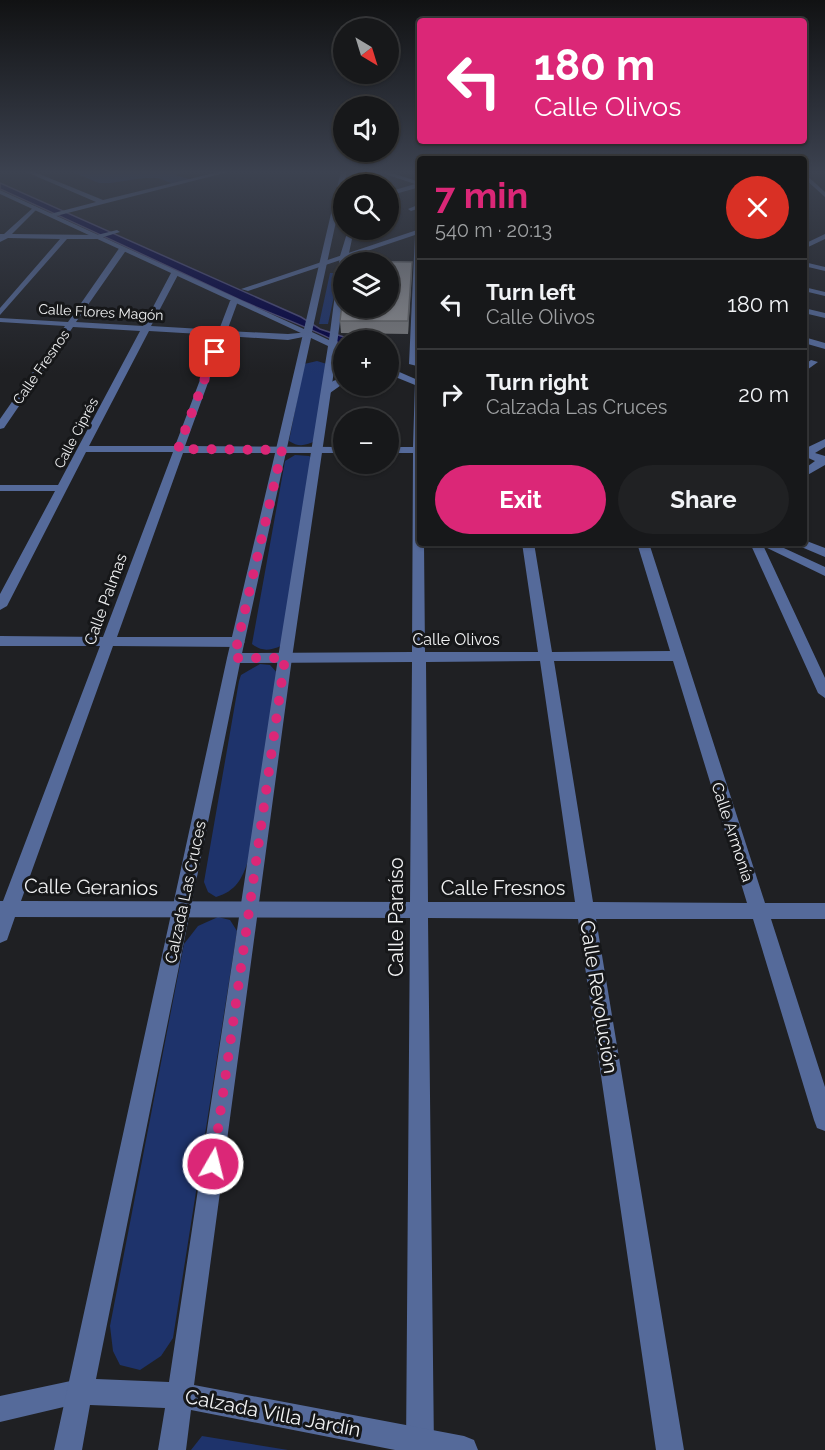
<!DOCTYPE html>
<html lang="en">
<head>
<meta charset="utf-8">
<style>
  body { margin:0; font-family:Raleway,sans-serif; background:#202123; color:#f1f3f6; height:100vh; display:flex; flex-direction:column; font-size:22px; white-space:nowrap }
  * { box-sizing:border-box; margin:0 }
  p { font-size:20px; color:#9ea0a2 }
  .icon { flex:none; width:33px; height:33px; fill:none; stroke:currentColor; stroke-width:2; stroke-linecap:round; stroke-linejoin:round }
  .map { position:relative; flex:1; overflow:hidden }
  .panel { position:absolute; left:417px; top:156px; width:390px; height:390px; display:flex; flex-direction:column; background:#17181a; border-radius:6px; box-shadow:0 2px 4px #0004,0 0 0 2px #363739 }
  .panel>* { flex:none }
  .guide { position:absolute; left:417px; top:18px; width:390px; height:126px; border-radius:6px; box-shadow:0 2px 4px #0004,0 0 0 2px #363739; background:#db2777; color:#fff; overflow:hidden }
  .needle { width:39px; rotate:142deg }
  .buttons { position:absolute; left:333px; top:18px; display:grid; gap:12px }
  .buttons a { display:grid; place-items:center; width:66px; height:66px; border-radius:50%; background:#17181a; box-shadow:0 2px 4px #0004,0 0 0 2px #363739; font-size:30px }
  .pin { position:absolute; display:grid; place-items:center; width:51px; height:51px; color:#fff; margin:-26px; border-radius:12px; box-shadow:0 3px 9px #0006 }
  .me { position:absolute; width:66px; margin:-33px; rotate:8deg; stroke-linejoin:round; filter:drop-shadow(0 0 4px #0008) }
  .turn { display:flex; align-items:center; gap:21px; height:126px; padding:0 18px; font-size:27px }
  .turn .icon { width:78px; height:78px; stroke-width:2.5 }
  .turn b { display:block; font-size:42px; line-height:51px }
  .round { display:grid; place-items:center; flex:none; width:63px; height:63px; border-radius:32px; background:#202123 }
  .summary { display:flex; align-items:center; justify-content:space-between; height:102px; padding:0 18px }
  h1 { font-size:36px; font-weight:700; line-height:45px; color:#db2777 }
  .action { display:flex; gap:12px; margin-top:auto; padding:12px 18px }
  .action a { flex:1; height:69px; border-radius:36px; background:#db2777; color:#fff; font-size:24px; font-weight:700; line-height:69px; text-align:center }
  .action a+a { background:#202123; color:#f1f3f6 }
  ul { padding:0; list-style:none }
  li { display:flex; align-items:center; gap:18px; height:90px; padding:0 18px; border-top:2px solid #363739 }
  li div { flex:1 }
  li b { display:block; font-size:22px }
  li em { font-style:normal }
  .map>svg:first-child { display:block }
  .green { fill:#1e336b }
  .water { fill:#020145; stroke:#4a4979; stroke-width:1.5 }
  .lines { fill:none; stroke-linecap:round; stroke-linejoin:round }
  .minor { fill:#556a9a; fill-rule:evenodd }
  .tertiary { fill:#556a9a; fill-rule:evenodd }
  .wall { fill:#7a7b7e }
  .shaded-wall { fill:#636466 }
  .building { fill:#8e8f92; stroke:#636466; stroke-width:1.5 }
  .route { stroke:#db2777; stroke-width:10; stroke-dasharray:0 18 }
  .labels { text-anchor:middle; stroke-width:6; stroke-linejoin:round; paint-order:stroke }
  .far-street-label { font-size:14px; fill:#f1f2f3; stroke:#161719 }
  .street-label { font-size:16px; fill:#f1f2f3; stroke:#161719 }
  .near-street-label { font-size:20px; fill:#f1f2f3; stroke:#161719 }
</style>
</head>
<body>
<div class="map">
<svg width="825" height="1450" viewBox="0 0 825 1450">
  <rect width="100%" height="100%" fill="#1f2023"/>
  <!-- green -->
  <path class="green" d="M 70,171 L 187,171 L 175,175 L 192,180 L 174,184 L 158,178 L 144,178 L 110,183 L 99,183 Z
    M 330,273 L 339,273 L 328,324 L 319,324 Z
    M 317,361 L 327,364 L 315,441 C 305,446 298,447 289,441 L 304,364 Z
    M 295,455 L 309,456 L 312,458 L 288,642 C 276,649 264,654 252,644 L 285,461 Z
    M 260,664 L 270,665 L 280,676 L 248,861 C 242,879 236,891 216,897 L 208,892 L 204,882 L 239,681 L 241,675 Z
    M 218,917 L 230,920 L 237,931 L 173,1338 L 161,1356 L 140,1370 L 120,1365 L 113,1351 L 110,1326 L 184,944 L 198,926 Z
    M 202,1436 L 288,1450 L 191,1450 Z"/>
  <!-- water -->
  <path class="water" d="M 0,183 L 301,317 L 320,329 L 353,340 L 344,340 L 343,345 C 310,327 273,315 238,299 C 159,262 80,225 0,189 Z"/>
  <g class="lines">
    <!-- minor -->
    <path class="minor" d="M 24,171 L 32,171 L 103,200 L 222,171 L 232,171 L 52,217 L 50,214 L 96,202 Z
      M 376,171 L 385,171 L 420,182 L 420,187 L 388,196 L 388,192 L 415,184 Z
      M 804,173 L 825,192 L 825,197 L 804,178 Z
      M 420,204 L 420,208 L 411,211 L 408,209 Z
      M 35,206 L 37,209 L 12,234 L 97,235 L 117,230 L 120,232 L 97,239 L 67,239 L 0,315 L 0,308 L 60,239 L 8,238 L 0,242 L 0,234 L 4,234 Z
      M 420,229 L 417,366 L 409,364 L 415,235 L 248,291 L 241,289 Z
      M 825,234 L 825,239 L 804,249 L 804,244 Z
      M 120,247 L 127,249 L 76,322 L 143,326 L 171,273 L 175,271 L 179,273 L 151,326 L 219,330 L 230,301 L 234,299 L 238,301 L 227,331 L 288,334 L 309,332 L 313,335 L 288,340 L 225,336 L 185,446 L 344,447 L 344,453 L 183,453 L 117,637 L 238,637 L 245,642 L 238,647 L 113,646 L 21,901 L 410,902 L 412,662 L 234,663 L 227,658 L 234,653 L 412,652 L 413,453 L 388,453 L 388,447 L 413,447 L 415,381 L 420,381 L 420,543 L 424,543 L 425,652 L 538,652 L 522,543 L 534,543 L 552,652 L 670,651 L 637,543 L 649,543 L 765,903 L 825,903 L 825,919 L 771,919 L 825,1087 L 825,1131 L 817,1128 L 814,1120 L 753,919 L 596,919 L 684,1450 L 656,1450 L 578,919 L 428,918 L 434,1450 L 406,1450 L 410,918 L 15,917 L 7,940 L 0,943 L 0,901 L 3,901 L 100,646 L 0,646 L 0,636 L 103,637 L 173,452 L 86,452 L 7,606 L 0,610 L 0,594 L 55,491 L 0,491 L 0,485 L 58,485 L 140,331 L 73,327 L 4,428 L 0,429 L 0,419 L 65,326 L 0,322 L 0,318 L 68,322 ZM 149,331 L 217,335 L 175,446 L 89,446 ZM 540,661 L 575,902 L 428,902 L 426,662 ZM 554,661 L 673,661 L 747,903 L 593,902 Z
      M 804,262 L 825,267 L 825,271 L 804,266 Z
      M 804,287 L 825,292 L 825,296 L 804,291 Z
      M 804,308 L 825,313 L 825,318 L 804,313 Z
      M 804,337 L 825,343 L 825,349 L 804,343 Z
      M 811,360 L 818,362 L 804,372 L 804,365 Z
      M 344,377 L 344,383 L 330,393 L 324,393 L 324,389 L 333,381 Z
      M 825,439 L 825,447 L 815,453 L 825,456 L 825,465 L 804,477 L 804,469 L 815,461 L 804,456 L 804,449 Z
      M 804,540 L 825,548 L 825,557 L 799,546 L 797,543 L 804,543 Z
      M 750,543 L 762,543 L 825,678 L 825,698 L 818,693 Z
      M 80,1379 L 89,1383 L 93,1392 L 89,1401 L 0,1422 L 0,1396 Z"/>
    <!-- tertiary -->
    <path class="tertiary" d="M 341,171 L 347,171 L 312,332 L 329,340 L 340,256 L 348,230 L 354,230 L 347,262 L 344,262 L 344,291 L 337,344 L 344,346 L 344,353 L 337,350 L 292,658 L 194,1385 L 464,1436 L 474,1440 L 478,1450 L 395,1450 L 191,1410 L 186,1450 L 158,1450 L 165,1408 L 90,1405 L 82,1450 L 54,1450 L 227,658 L 303,334 L 0,194 L 0,190 L 304,329 ZM 311,338 L 328,346 L 278,658 L 169,1382 L 96,1379 L 241,658 Z
      M 359,171 L 365,171 L 363,184 L 357,184 Z
      M 388,367 L 420,381 L 420,387 L 388,374 Z
      M 757,543 L 773,543 L 825,567 L 825,576 Z"/>
  </g>
  <!-- wall -->
  <path class="wall" d="M 412,262 L 408,334 L 341,333 L 340,321 Z"/>
  <!-- shaded-wall -->
  <path class="shaded-wall" d="M 412,262 L 412,274 L 408,334 L 408,321 Z"/>
  <!-- building -->
  <path class="building" d="M 346,261 L 412,262 L 408,321 L 340,321 L 344,286 L 344,308 L 388,308 L 388,262 L 346,262 Z"/>
  <!-- sky -->
  <linearGradient id="sky" x2="0" y2="1"><stop stop-color="#111213"/><stop offset="0.46" stop-color="#3c4250"/><stop offset="1" stop-color="#3c4250" stop-opacity="0"/></linearGradient>
  <rect width="825" height="374" fill="url(#sky)"/>
  <g class="lines">
    <!-- route -->
    <path class="route" d="M 213,1164 L 285,658 L 234,658 L 282,450 L 178,449 L 215,352"/>
  </g>
  <g class="labels">
    <!-- far-street labels -->
    <g class="far-street-label">
      <text transform="translate(101 312) rotate(3)" y="5">Calle Flores Magón</text>
      <text transform="translate(41 367) rotate(-55)" y="5">Calle Fresnos</text>
      <text transform="translate(76 433) rotate(-62)" y="5">Calle Ciprés</text>
    </g>
    <!-- street labels -->
    <g class="street-label">
      <text transform="translate(105 599) rotate(-70)" y="6">Calle Palmas</text>
      <text x="456" y="645">Calle Olivos</text>
      <text transform="translate(733 832) rotate(72)" y="6">Calle Armonía</text>
      <text transform="translate(185 892) rotate(-78)" y="6">Calzada Las Cruces</text>
    </g>
    <!-- near-street labels -->
    <g class="near-street-label">
      <text transform="translate(91 887) rotate(1)" y="7">Calle Geranios</text>
      <text x="503" y="895">Calle Fresnos</text>
      <text transform="translate(396 917) rotate(-90)" y="7">Calle Paraíso</text>
      <text transform="translate(599 997) rotate(81)" y="7">Calle Revolución</text>
      <text transform="translate(273 1413) rotate(11)" y="7">Calzada Villa Jardín</text>
    </g>
  </g>
</svg>
<div class="buttons">
<a><svg class="needle" viewBox="-14 -14 28 28"><path d="M0-13l5 13h-10z" fill="#e53935"/><path d="M0 13l5-13h-10z" fill="#9ea0a2"/></svg></a>
<a><svg class="icon" aria-label="sound" viewBox="0 0 24 24"><path d="M4 9h4l5-4v14l-5-4H4zM17 9q2 3 0 6"/></svg></a>
<a><svg class="icon" aria-label="search" viewBox="0 0 24 24"><circle cx="10" cy="10" r="6"/><path d="M15 15l6 6"/></svg></a>
<a><svg class="icon" aria-label="layers" viewBox="0 0 24 24"><path d="M12 4l9 5-9 5-9-5zM3 14l9 5 9-5"/></svg></a>
<a>+</a>
<a>−</a>
</div>
<div class="pin" style="left:215px;top:352px;background:#d93025"><svg class="icon" aria-label="arrive" viewBox="0 0 24 24"><path d="M6 21V4h12l-3 4 3 4H6"/></svg></div>
<svg class="me" style="left:213px;top:1164px" viewBox="-20 -20 40 40"><circle r="17" fill="#db2777" stroke="#fff" stroke-width="3"/><path d="M0-11L8 9 0 5-8 9z" fill="#fff"/></svg>
<div class="guide">
<div class="turn"><svg class="icon" aria-label="left" viewBox="0 0 24 24"><path d="M17 20v-9H6M10 6l-5 5 5 5"/></svg><div><b>180 m</b>Calle Olivos</div></div>
</div>
<section class="panel">
<div class="summary"><div><h1>7 min</h1><p>540 m · 20:13</p></div><a class="round" style="background:#d93025;color:#fff"><svg class="icon" aria-label="close" viewBox="0 0 24 24"><path d="M6 6l12 12M18 6L6 18"/></svg></a></div>
<ul>
<li><svg class="icon" aria-label="left" viewBox="0 0 24 24"><path d="M17 20v-9H6M10 6l-5 5 5 5"/></svg><div><b>Turn left</b><p>Calle Olivos</p></div><em>180 m</em></li>
<li><svg class="icon" aria-label="right" viewBox="0 0 24 24"><path d="M7 20v-9h11M14 6l5 5-5 5"/></svg><div><b>Turn right</b><p>Calzada Las Cruces</p></div><em>20 m</em></li>
</ul>
<div class="action"><a>Exit</a><a>Share</a></div>
</section>
</div>
</body>
</html>
